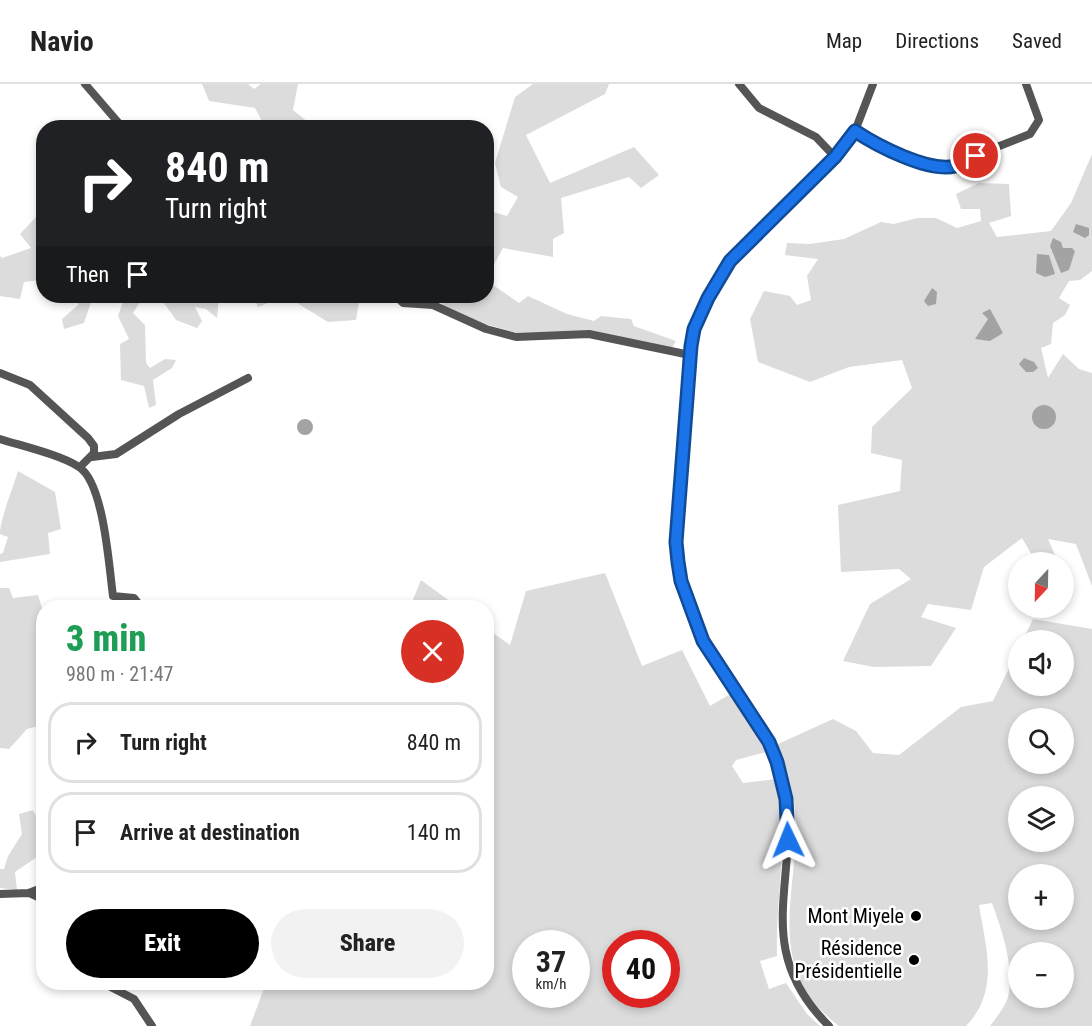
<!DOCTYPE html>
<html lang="en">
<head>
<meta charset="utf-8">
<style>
  body { margin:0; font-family:"Roboto Condensed",sans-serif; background:#f2f2f2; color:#222; height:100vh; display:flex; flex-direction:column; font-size:22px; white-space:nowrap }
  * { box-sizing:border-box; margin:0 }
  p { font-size:20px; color:#767676 }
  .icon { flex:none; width:33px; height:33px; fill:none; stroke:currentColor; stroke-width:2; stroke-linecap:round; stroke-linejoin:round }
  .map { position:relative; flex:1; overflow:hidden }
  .sheet { position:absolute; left:36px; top:516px; width:458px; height:390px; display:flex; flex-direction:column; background:#fff; border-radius:24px; box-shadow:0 3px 9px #0003 }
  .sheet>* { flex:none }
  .hud { position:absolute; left:36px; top:36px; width:458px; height:183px; border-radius:24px; box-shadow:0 3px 9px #0003; background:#202124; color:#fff; overflow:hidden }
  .needle { width:39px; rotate:202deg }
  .tools { position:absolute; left:1008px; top:468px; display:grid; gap:12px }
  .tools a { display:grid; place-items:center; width:66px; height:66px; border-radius:50%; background:#fff; box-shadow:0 3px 9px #0003; font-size:30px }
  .speed { position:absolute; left:512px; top:846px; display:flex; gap:12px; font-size:30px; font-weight:700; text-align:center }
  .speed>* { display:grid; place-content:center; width:78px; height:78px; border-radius:50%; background:#fff; box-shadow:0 3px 9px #0003; line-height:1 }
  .speed small { font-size:15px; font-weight:400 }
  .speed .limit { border:9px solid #d22; background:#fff; color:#111 }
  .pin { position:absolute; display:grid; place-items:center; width:51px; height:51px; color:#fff; margin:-26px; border:3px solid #fff; border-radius:50%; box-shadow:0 2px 6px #0007 }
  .me { position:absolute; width:66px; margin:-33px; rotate:358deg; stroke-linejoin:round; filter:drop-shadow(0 0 4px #0008) }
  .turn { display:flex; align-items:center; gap:21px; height:126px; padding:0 30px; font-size:27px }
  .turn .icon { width:78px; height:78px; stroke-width:2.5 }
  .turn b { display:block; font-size:42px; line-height:51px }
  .then { display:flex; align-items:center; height:57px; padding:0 30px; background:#0003; gap:12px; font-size:22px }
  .round { display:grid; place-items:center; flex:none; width:63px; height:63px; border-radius:32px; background:#f2f2f2 }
  .overview { display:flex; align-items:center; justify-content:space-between; height:102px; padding:0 30px }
  h1 { font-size:36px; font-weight:800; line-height:45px; color:#1e9e55 }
  .action { display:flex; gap:12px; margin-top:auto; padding:12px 30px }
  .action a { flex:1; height:69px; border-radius:36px; background:#000; color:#fff; font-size:24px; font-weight:800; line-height:69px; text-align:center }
  .action a+a { background:#f2f2f2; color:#222 }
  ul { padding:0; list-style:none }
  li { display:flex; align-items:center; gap:18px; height:81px; margin:0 12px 9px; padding:0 18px; border:3px solid #e0e0e0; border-radius:24px }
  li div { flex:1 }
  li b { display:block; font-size:22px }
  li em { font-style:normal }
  header { display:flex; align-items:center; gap:36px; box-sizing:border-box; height:84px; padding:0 30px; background:#fff; border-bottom:2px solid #e0e0e0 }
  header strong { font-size:28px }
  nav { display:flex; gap:33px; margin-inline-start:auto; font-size:21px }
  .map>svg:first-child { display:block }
  .green { fill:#dcdcdc; fill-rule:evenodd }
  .water { fill:#a3a3a3 }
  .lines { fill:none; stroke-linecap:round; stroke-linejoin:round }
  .minor { stroke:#555; stroke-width:8 }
  .route-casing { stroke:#114b97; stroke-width:15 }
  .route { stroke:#1a73e8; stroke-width:10 }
  .poi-dot { fill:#000; stroke:#fff; stroke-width:2 }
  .labels { text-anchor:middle; stroke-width:5; stroke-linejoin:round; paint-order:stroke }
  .poi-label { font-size:20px; fill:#000; stroke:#fff; text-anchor:end }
</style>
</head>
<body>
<header>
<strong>Navio</strong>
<nav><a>Map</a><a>Directions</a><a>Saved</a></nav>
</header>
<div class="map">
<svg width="1092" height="942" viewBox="0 0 1092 942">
  <rect width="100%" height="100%" fill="#fff"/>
  <!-- green -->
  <path class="green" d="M 202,0 L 248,0 L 254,5 L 261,0 L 298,0 L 293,26 L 314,43 L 265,43 L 255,24 L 209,17 Z
    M 533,0 L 609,0 L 605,10 L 526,51 L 550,99 L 634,63 L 659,91 L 641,104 L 629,93 L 561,114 L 564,149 L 553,155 L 553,173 L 503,164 L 486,195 L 486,126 L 507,132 L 518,113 L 501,103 L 495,79 L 515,13 Z
    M 1092,70 L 1092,187 L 1080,196 L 1069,197 L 1059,214 L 1070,221 L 1065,231 L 1053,239 L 1051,260 L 1041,264 L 1048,294 L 1063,270 L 1079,285 L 1092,289 L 1092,502 L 1076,460 L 1048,455 L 1058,478 L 1036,478 L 1022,454 L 984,483 L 971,526 L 928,520 L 921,533 L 956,544 L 931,582 L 874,583 L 843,577 L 870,520 L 911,495 L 899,485 L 841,488 L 838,421 L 900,407 L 902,376 L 871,369 L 872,343 L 912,304 L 902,276 L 849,283 L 810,298 L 758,278 L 750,235 L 764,207 L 790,212 L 797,221 L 811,216 L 807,192 L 818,175 L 785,171 L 787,159 L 810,160 L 844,155 L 881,138 L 894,140 L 917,134 L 936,134 L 957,144 L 981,137 L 980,125 L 961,125 L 956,110 L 979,99 L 1009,100 L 1011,132 L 989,139 L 997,153 L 1051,147 L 1071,119 Z
    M 43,108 L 43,196 L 24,198 L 20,215 L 0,212 L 0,172 L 2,174 L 31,164 L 20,150 L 36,133 L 41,109 Z
    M 486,196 L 519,219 L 528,212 L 567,230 L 594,237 L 601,232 L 631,235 L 634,242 L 676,257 L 672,264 L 590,247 L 517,249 L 485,240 L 443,222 L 442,212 L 486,212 Z
    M 79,212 L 93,212 L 84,239 L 64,245 L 62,235 L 78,221 Z
    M 125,212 L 144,212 L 133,229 L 145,241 L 146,279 L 150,284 L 165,275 L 176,276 L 172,284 L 153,296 L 156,321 L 149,324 L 144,302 L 121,296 L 120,260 L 129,255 L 118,232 Z
    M 159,212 L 219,212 L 217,234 L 206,225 L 195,223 L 202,237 L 197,244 L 176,236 Z
    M 253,212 L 285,212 L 258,223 Z
    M 286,212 L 360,212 L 356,236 L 328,238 Z
    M 18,387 L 55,408 L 61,445 L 48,449 L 50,470 L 0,478 L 0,470 L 3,469 L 8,453 L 0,450 C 0,435 13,404 18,387 Z
    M 605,489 L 642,582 L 682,566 L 710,622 L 732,609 L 766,668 L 736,676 L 732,682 L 743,699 L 776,695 C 790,754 775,813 777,872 L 760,877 L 769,905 L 786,899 L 807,930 L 820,942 L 250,942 L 266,899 L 486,898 L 486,544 L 510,561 L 526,507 ZM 525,860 L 576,860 L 576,910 L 525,910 ZM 615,860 L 666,860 L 666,910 L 615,910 Z
    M 421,496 L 458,523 L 410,523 Z
    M 0,504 L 9,504 L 13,514 L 38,511 L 44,530 L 43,641 L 27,645 L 9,665 L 0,664 Z
    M 1033,535 L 1092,545 L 1092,942 L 990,942 C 996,934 1005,923 1008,913 C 1015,885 1002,846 992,819 L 979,821 C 986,864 1000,907 966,942 L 839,942 C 756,880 805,800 794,718 C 791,699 781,680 778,660 L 833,635 L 856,647 L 873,669 L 899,671 L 961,623 L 993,617 L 1018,566 L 1018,602 L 1064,602 L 1064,556 L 1023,556 ZM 1018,634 L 1064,634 L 1064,680 L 1018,680 ZM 1018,712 L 1064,712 L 1064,758 L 1018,758 ZM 1018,790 L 1064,790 L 1064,836 L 1018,836 ZM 1018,868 L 1064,868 L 1064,914 L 1018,914 Z
    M 33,726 L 43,745 L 43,769 L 15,788 L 17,806 L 0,804 L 0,785 L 4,785 L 8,772 L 22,750 L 19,730 Z"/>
  <!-- water -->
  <path class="water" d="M 1076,140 L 1089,144 L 1089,151 L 1085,154 L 1073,148 Z
    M 1053,154 L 1061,158 L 1063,164 L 1072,164 L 1075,167 L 1069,186 L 1061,189 L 1050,162 Z
    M 1037,170 L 1049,171 L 1055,190 L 1045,193 L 1036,189 Z
    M 932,204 L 937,208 L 936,220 L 928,222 L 924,217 Z
    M 990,225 L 1003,249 L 990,257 L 975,255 L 988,235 L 982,229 Z
    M 1024,274 L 1034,278 L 1038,284 L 1033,288 L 1026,288 L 1019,280 Z
    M1032 333a12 12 0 1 1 24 0a12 12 0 1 1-24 0Z
    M297 343a8 8 0 1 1 16 0a8 8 0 1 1-16 0Z"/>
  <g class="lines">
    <!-- minor -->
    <path class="minor" d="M 85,0 L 123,44
      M 739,0 L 759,24 L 816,53 L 835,73
      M 855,47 L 904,72 L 946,83 L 1030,50 L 1039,36 L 1026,0
      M 396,212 L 403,219 L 433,221 L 486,245 L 516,253 L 589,250 L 690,271
      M 0,289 L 30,301 L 88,354 L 94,362 L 94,369 L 80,383
      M 0,355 C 22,362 61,371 79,383 C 104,399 109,483 113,512 L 134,514 L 142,524
      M 92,373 L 116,370 L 179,330 L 248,294
      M 29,809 L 44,816
      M 0,810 L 29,809 L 44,803
      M 101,898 L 134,915 L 152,942
      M 829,942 C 747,861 803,792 784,698 C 772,643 727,605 703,556 C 691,533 681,505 678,479 C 674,452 678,424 680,397 C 683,352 686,307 691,262 C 708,171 790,128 844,62 L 855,47 L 873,0"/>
  </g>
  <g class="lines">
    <!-- route casing -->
    <g class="route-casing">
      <path id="route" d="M 788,756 L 786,715 L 777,678 L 769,658 L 703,557 L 681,497 L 678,478 L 676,458 L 691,262 L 694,245 L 708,214 L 730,177 L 835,73 L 855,47 C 876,61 929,89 955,82 C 962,80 969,75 976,72"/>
    </g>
    <!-- route -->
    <use href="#route" class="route"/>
  </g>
  <!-- markers -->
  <g class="poi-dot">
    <circle cx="916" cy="832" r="6"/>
    <circle cx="914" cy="876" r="6"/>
  </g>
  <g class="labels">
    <!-- poi labels -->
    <g class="poi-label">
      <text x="904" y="839">Mont Miyele</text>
      <text x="902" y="871">Résidence<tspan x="902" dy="23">Présidentielle</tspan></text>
    </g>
  </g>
</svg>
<div class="tools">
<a><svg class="needle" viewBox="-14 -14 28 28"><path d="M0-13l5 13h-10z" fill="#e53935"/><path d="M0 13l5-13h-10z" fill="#767676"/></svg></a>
<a><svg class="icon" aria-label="sound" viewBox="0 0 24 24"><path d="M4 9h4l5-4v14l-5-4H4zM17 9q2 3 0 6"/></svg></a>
<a><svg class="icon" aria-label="search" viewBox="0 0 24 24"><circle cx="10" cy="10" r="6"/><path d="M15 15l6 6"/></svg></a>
<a><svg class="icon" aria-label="layers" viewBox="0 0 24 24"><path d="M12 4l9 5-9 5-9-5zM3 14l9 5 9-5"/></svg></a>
<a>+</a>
<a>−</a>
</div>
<div class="speed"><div>37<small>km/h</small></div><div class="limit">40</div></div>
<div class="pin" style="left:976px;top:72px;background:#d93025"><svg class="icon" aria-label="arrive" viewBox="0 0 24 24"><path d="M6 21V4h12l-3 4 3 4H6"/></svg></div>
<svg class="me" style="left:788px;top:756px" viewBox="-20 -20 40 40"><path d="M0-17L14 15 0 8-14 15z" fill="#1a73e8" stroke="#fff" stroke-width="4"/></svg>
<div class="hud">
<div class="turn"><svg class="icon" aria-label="right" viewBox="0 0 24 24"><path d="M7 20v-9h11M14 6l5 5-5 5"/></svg><div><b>840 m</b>Turn right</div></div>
<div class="then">Then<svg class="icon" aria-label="arrive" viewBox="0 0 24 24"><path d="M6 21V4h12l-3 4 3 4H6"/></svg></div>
</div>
<section class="sheet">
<div class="overview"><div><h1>3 min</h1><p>980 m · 21:47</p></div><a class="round" style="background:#d93025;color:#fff"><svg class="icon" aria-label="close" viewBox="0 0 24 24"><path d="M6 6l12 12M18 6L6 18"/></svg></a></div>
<ul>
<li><svg class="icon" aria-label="right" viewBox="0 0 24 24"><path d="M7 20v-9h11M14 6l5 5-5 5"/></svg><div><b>Turn right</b></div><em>840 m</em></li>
<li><svg class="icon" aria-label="arrive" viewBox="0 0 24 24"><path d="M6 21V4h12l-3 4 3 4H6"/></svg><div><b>Arrive at destination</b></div><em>140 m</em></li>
</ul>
<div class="action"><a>Exit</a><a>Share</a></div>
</section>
</div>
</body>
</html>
